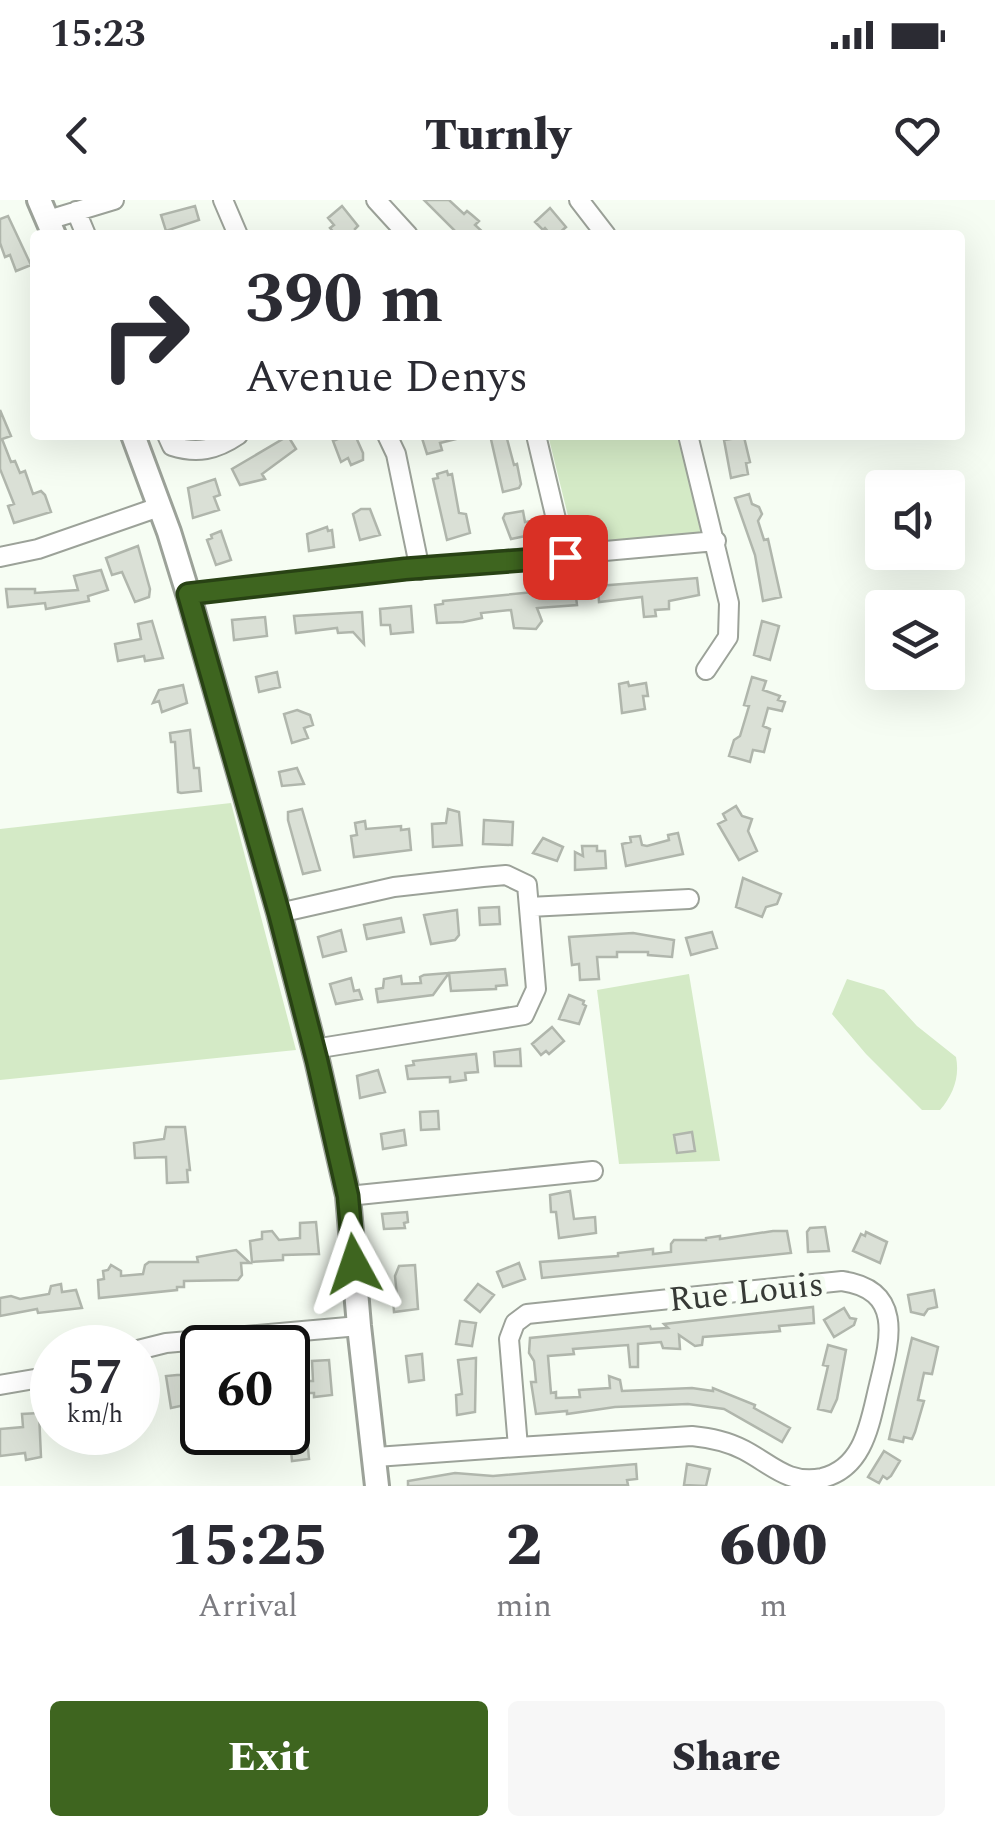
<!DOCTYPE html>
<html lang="en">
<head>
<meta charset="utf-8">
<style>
  body { margin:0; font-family:Spectral,serif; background:#f7f7f7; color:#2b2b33; height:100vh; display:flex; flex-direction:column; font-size:38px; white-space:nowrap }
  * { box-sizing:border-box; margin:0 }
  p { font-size:32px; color:#7c7c81 }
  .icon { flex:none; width:55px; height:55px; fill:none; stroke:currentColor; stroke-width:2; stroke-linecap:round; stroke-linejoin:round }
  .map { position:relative; height:1286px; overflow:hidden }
  .side { display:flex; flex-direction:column; background:#fff; flex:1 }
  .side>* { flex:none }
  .hud { position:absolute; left:30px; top:30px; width:935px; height:210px; border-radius:10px; box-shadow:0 10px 40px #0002; background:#fff; color:#2b2b33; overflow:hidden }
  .buttons { position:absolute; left:865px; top:270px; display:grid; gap:20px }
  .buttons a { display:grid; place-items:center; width:100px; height:100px; border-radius:10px; background:#fff; box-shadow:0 10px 40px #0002; font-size:50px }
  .speed { position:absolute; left:30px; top:1125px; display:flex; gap:20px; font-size:50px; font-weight:700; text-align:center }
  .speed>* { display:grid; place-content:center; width:130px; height:130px; border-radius:50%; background:#fff; box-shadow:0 10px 40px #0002; line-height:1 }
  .speed small { font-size:25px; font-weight:400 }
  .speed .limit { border:5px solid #111; border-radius:15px; background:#fff; color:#111 }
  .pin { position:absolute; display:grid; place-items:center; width:85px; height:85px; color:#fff; margin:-42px; border-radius:20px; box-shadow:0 5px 15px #0006 }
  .me { position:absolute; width:110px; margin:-55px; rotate:355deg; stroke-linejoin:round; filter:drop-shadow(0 0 8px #0008) }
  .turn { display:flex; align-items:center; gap:35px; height:210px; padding:0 50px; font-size:45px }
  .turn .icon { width:130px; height:130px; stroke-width:2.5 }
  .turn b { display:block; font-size:70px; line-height:85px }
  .eta { display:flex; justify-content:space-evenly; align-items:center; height:170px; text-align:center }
  .eta b { font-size:60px; font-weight:800; line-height:70px }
  .button { display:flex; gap:20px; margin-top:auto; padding:20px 50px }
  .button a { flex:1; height:115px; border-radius:10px; background:#3e651f; color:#fff; font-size:40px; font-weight:800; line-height:115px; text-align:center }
  .button a+a { background:#f7f7f7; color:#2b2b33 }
  .status { display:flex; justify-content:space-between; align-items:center; height:70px; padding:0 50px; background:#fff; direction:ltr }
  .status svg { height:28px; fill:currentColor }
  header { display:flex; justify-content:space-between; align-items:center; height:130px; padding:0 50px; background:#fff; font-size:45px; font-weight:800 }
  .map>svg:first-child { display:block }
  .green { fill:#d4eac6 }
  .building { fill:#dae0d6; stroke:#b0b6ac; stroke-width:2.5 }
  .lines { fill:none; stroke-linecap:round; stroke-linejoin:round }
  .minor-casing { stroke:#9ca299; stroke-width:22 }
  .major-casing { stroke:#9ca299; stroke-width:28 }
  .minor { stroke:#fff; stroke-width:18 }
  .major { stroke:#fff; stroke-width:22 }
  .route-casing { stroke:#284214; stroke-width:25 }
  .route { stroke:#3e651f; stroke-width:18 }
  .labels { text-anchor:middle; stroke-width:10; stroke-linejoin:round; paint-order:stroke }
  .street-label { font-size:35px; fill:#373a36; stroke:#f6fdf3 }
</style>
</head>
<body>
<div class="status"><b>15:23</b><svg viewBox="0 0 49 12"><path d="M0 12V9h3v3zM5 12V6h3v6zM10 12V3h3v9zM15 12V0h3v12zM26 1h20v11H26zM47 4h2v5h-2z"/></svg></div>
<header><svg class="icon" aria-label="back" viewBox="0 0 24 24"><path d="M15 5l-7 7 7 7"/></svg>Turnly<svg class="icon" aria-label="heart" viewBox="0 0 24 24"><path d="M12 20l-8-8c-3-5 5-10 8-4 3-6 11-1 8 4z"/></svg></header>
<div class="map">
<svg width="995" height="1286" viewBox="0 0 995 1286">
  <rect width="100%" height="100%" fill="#f6fdf3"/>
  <!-- green -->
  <path class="green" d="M 548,235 L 681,235 L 703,328 L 699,337 L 576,348 Z
    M 231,603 L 296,850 L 0,880 L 0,629 Z
    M 689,774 L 720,961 L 619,964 L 597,790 Z
    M 847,779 L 884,790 L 917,826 L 956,857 C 960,877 953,895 940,910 L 922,910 L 866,854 L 832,814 Z"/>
  <!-- building -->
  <path class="building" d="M 424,0 L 449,0 L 464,14 L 467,11 L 472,15 L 479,21 L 475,25 L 486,35 L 459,35 Z
    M 195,6 L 199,20 L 166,31 L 161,15 Z
    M 342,6 L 358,26 L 355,29 L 360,35 L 336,35 L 330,28 L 334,25 L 328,18 Z
    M 550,8 L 566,27 L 557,35 L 551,35 L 545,28 L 543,30 L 535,22 Z
    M 8,16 L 31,65 L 16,71 L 10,55 L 5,57 L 0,43 L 0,19 Z
    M 0,210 L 11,236 L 2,239 L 11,262 L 15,261 L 20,273 L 25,271 L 33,294 L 41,291 L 45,295 L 51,312 L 14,323 L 8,306 L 14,304 L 0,269 Z
    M 347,235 L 355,235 L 363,253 L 363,260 L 351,265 L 348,258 L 341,262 L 333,241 Z
    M 421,235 L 460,235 L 460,238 L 440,243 L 442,250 L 427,254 Z
    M 490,235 L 506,235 L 514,265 L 517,264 L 521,284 L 519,288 L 503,292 Z
    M 288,236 L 296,249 L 262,274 L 265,279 L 240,285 L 232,269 Z
    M 744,237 L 750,262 L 746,263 L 748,274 L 731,278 L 724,240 Z
    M 447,271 L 448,275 L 452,274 L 459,313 L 466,314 L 470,333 L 447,340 L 433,279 L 438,278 L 437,274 Z
    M 215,279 L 220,295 L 214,297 L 219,310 L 193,318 L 188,288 Z
    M 749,294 L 752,304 L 759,307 L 762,314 L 758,321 L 764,340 L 768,339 L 781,397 L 763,401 L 755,355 L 735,298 Z
    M 361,309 L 370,309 L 380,335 L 360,340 L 353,314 Z
    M 523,311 L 525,322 L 532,321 L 535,334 L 511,339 L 503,318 L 505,314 Z
    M 327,327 L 328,331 L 332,330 L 334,347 L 309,351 L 307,334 Z
    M 221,331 L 231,360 L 216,365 L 207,340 L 212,338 L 211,335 Z
    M 138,346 L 150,389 L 149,397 L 135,402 L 122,372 L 112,375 L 106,358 Z
    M 101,370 L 108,390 L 88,396 L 89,401 L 46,409 L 45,403 L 8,407 L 6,389 L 35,389 L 35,393 L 78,390 L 74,376 Z
    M 697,378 L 699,395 L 669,401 L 669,409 L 655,410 L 656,416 L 644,417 L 642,397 L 599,402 L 598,386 Z
    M 575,388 L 577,405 L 537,408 L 542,421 L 536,429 L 514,428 L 511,410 L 481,413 L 482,418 L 463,422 L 437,423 L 435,405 L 443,404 L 443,401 Z
    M 411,406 L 413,432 L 391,434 L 390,425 L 381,425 L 380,409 Z
    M 362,412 L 364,444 L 353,432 L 338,433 L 337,428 L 296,433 L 294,416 Z
    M 265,417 L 267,436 L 234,440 L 232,420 Z
    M 152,421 L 163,458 L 145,461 L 144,456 L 118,461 L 115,444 L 141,439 L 138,424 Z
    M 762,421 L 779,426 L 770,460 L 754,455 Z
    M 277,472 L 280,487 L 259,492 L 256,477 Z
    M 752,477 L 766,481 L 763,490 L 780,496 L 778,500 L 785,502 L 782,511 L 768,508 L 763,526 L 770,529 L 764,552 L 753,550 L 750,562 L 729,556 L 734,540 L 740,536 L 749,506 L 744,505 Z
    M 628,482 L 629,486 L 646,483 L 648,496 L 643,496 L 645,509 L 622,513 L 619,484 Z
    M 183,485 L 187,503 L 162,512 L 159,501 L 153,503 L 159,490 Z
    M 297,510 L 310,515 L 313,525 L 304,528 L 308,538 L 292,543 L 284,514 Z
    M 190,530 L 194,568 L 199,568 L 201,591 L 181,593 L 178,592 L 175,542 L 171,542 L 170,533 Z
    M 297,568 L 304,584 L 282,586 L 279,572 Z
    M 736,606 L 742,616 L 752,619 L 748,631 L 757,651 L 739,660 L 718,624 L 726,620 L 723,614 Z
    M 302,609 L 320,670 L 303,674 L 288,620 L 288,612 Z
    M 448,609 L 459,612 L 462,645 L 433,647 L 432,624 L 446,623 Z
    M 484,620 L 513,622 L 512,645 L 483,644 Z
    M 365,621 L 366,629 L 401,626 L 401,630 L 409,629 L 411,650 L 354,657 L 351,636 L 357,635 L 355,623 Z
    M 678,633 L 683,654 L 626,666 L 622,644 L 631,642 L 630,637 L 640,636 L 642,645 L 647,646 L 669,640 L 668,635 Z
    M 543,638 L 563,647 L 557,661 L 533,653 Z
    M 582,646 L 597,646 L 597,651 L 605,651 L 606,668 L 575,670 L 575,652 L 583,656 Z
    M 743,678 L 781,694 L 777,704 L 766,707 L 762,717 L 736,707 Z
    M 499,707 L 500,724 L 480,725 L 479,708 Z
    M 457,710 L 459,735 L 455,740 L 431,744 L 424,715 Z
    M 401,718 L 404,732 L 367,739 L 364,725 Z
    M 341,730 L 346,751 L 323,757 L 318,737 Z
    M 712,732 L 717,748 L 691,755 L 686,738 Z
    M 633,733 L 674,740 L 672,757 L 648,755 L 648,752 L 617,752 L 617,757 L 597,757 L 599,779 L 580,780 L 579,764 L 572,765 L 569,737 Z
    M 505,769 L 507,785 L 496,786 L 496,789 L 451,791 L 449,773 Z
    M 449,773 L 433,795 L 378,802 L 376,789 L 383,788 L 384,779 L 401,776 L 402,784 L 421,783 L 420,777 L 424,775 Z
    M 351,778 L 354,791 L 359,790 L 362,799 L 336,804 L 330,784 Z
    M 569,795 L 584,801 L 583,804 L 586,806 L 579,824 L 559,819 Z
    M 552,827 L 564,841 L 549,854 L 546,851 L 541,855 L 532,844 Z
    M 520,849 L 521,866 L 495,866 L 494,852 Z
    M 476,854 L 478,872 L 465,873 L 466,880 L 450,882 L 450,877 L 408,879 L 406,866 L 414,865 L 413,861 Z
    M 378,870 L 385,892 L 360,898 L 357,876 Z
    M 438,911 L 439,929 L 421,930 L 420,912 Z
    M 166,927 L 185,927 L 190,970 L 187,970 L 188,982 L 167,983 L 166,957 L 135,958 L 134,943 L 164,939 Z
    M 404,930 L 406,945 L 383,949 L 381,934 Z
    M 692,932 L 695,951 L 677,953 L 674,935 Z
    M 570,991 L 574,1019 L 595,1017 L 596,1033 L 559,1038 L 556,1012 L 551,1012 L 550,995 Z
    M 407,1012 L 408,1022 L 404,1023 L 405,1028 L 384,1029 L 382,1014 Z
    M 316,1022 L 319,1054 L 283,1055 L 283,1060 L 252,1062 L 250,1041 L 262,1039 L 262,1032 L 272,1031 L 279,1040 L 300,1038 L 300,1023 Z
    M 825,1027 L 829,1051 L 808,1052 L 807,1032 L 810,1028 Z
    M 773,1031 L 787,1031 L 791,1053 L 542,1078 L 540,1062 L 618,1056 L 618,1053 L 653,1049 L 653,1054 L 671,1052 L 671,1044 L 674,1040 L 706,1040 L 706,1038 L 720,1036 L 720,1039 Z
    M 866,1032 L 887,1042 L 880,1063 L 853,1051 L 861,1034 L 865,1036 Z
    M 236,1050 L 250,1063 L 241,1063 L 242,1075 L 238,1080 L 184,1081 L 184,1087 L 177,1087 L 177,1090 L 99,1098 L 98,1080 L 104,1079 L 103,1071 L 108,1070 L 111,1065 L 121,1071 L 121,1076 L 143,1074 L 145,1065 L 149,1062 L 198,1062 L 197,1057 Z
    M 519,1063 L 525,1079 L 503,1087 L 497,1072 Z
    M 415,1065 L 418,1109 L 394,1112 L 393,1097 L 397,1096 L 395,1076 L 399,1066 Z
    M 61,1084 L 62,1092 L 76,1090 L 82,1108 L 38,1113 L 37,1109 L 0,1116 L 0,1098 L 11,1096 L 20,1099 L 49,1094 L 51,1086 Z
    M 478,1084 L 494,1095 L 480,1112 L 465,1100 Z
    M 934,1090 L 937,1107 L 928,1109 L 924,1115 L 911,1112 L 908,1095 Z
    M 813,1107 L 814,1123 L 779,1126 L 780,1131 L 703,1137 L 702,1145 L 695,1146 L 679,1135 L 680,1149 L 663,1148 L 661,1142 L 638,1144 L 638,1167 L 630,1167 L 628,1145 L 573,1149 L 574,1154 L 548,1156 L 551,1193 L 556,1192 L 556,1198 L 580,1197 L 579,1190 L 610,1188 L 609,1176 L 620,1180 L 622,1191 L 692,1188 L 713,1191 L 713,1188 L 755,1205 L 754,1208 L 790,1228 L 782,1242 L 724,1209 L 688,1204 L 615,1207 L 567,1214 L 567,1211 L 536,1214 L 531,1182 L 536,1182 L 534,1161 L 529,1153 L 530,1138 L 650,1126 L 651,1129 L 668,1128 L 664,1124 Z
    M 844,1108 L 850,1118 L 856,1119 L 854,1125 L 834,1137 L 824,1120 Z
    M 460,1121 L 476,1123 L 472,1146 L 456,1144 Z
    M 912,1138 L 938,1147 L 932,1174 L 924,1173 L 918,1200 L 924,1201 L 915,1232 L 912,1239 L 904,1237 L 903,1242 L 889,1239 Z
    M 828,1145 L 846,1150 L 837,1199 L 831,1212 L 818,1209 L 828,1166 L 823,1165 Z
    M 422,1154 L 424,1180 L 409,1182 L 406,1156 Z
    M 476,1158 L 475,1212 L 457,1215 L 456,1195 L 462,1194 L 458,1160 Z
    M 329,1160 L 332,1195 L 314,1197 L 314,1193 L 307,1193 L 305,1181 L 313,1181 L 312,1161 Z
    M 177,1175 L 196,1175 L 199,1202 L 171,1208 L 166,1176 Z
    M 39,1213 L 41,1257 L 26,1260 L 25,1253 L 0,1256 L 0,1229 L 23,1227 L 22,1214 Z
    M 307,1236 L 309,1259 L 292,1261 L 290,1238 Z
    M 884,1251 L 900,1261 L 891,1276 L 887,1279 L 883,1276 L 879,1283 L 868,1277 Z
    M 636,1264 L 637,1279 L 627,1280 L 628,1285 L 408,1286 L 408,1281 L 455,1273 L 493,1276 Z
    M 687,1264 L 710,1269 L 706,1286 L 684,1285 Z"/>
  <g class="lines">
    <!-- minor casing -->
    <g class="minor-casing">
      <path id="minor" d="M 223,0 L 238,35
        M 376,0 L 408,35
        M 579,0 L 606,35
        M 76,11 L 86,35
        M 48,20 L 114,0
        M 167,235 L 172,246 C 197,254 216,250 238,235
        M 387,235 L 396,254 L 420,370
        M 536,235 L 565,357
        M 688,235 L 729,403 L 728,437 L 706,470
        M 0,357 L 38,349 L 159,307
        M 188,393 L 405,369 L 716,341
        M 529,707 L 689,699
        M 279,713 L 394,687 L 483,677 L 506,675 L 527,685 L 536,789 L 524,815 L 314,849
        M 348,996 L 593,971
        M 138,1150 L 166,1143 L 359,1126
        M 0,1185 L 52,1176
        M 376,1257 L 518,1247 L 509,1139 L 515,1123 L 527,1114 L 842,1081 C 904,1090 890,1140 879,1185 C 870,1221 865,1268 822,1278 C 788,1285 771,1264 744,1250 C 727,1241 711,1238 692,1236 L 518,1247"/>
    </g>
    <!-- major casing -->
    <g class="major-casing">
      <path id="major" d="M 39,0 L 54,35
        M 133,235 L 169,332 L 189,397 L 279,713 L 317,860 L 348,996 L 359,1126 L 377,1286"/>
    </g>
    <!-- minor -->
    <use href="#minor" class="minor"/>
    <!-- major -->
    <use href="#major" class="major"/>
  </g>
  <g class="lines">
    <!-- route casing -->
    <g class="route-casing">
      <path id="route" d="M 354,1064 L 348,996 L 317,860 L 279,713 L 188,394 L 405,369 L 565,357"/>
    </g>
    <!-- route -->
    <use href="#route" class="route"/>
  </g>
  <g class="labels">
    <!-- street labels -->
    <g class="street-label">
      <text transform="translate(746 1091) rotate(-6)" y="12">Rue Louis</text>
    </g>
  </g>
</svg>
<div class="buttons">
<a><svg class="icon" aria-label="sound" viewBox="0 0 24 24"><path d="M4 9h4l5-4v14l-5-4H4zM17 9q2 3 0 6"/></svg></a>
<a><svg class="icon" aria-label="layers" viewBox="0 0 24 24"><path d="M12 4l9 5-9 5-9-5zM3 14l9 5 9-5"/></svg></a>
</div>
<div class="speed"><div>57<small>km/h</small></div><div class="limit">60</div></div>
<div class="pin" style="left:565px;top:357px;background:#d93025"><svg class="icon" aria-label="arrive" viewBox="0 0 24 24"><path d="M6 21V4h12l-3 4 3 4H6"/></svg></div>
<svg class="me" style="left:354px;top:1064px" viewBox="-20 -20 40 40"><path d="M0-17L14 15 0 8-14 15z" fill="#3e651f" stroke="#fff" stroke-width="4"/></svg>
<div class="hud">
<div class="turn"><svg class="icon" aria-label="right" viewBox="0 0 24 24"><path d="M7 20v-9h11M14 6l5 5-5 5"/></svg><div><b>390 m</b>Avenue Denys</div></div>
</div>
</div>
<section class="side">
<div class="eta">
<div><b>15:25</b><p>Arrival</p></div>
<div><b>2</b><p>min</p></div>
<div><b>600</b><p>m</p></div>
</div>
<div class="button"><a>Exit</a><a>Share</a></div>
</section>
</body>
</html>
